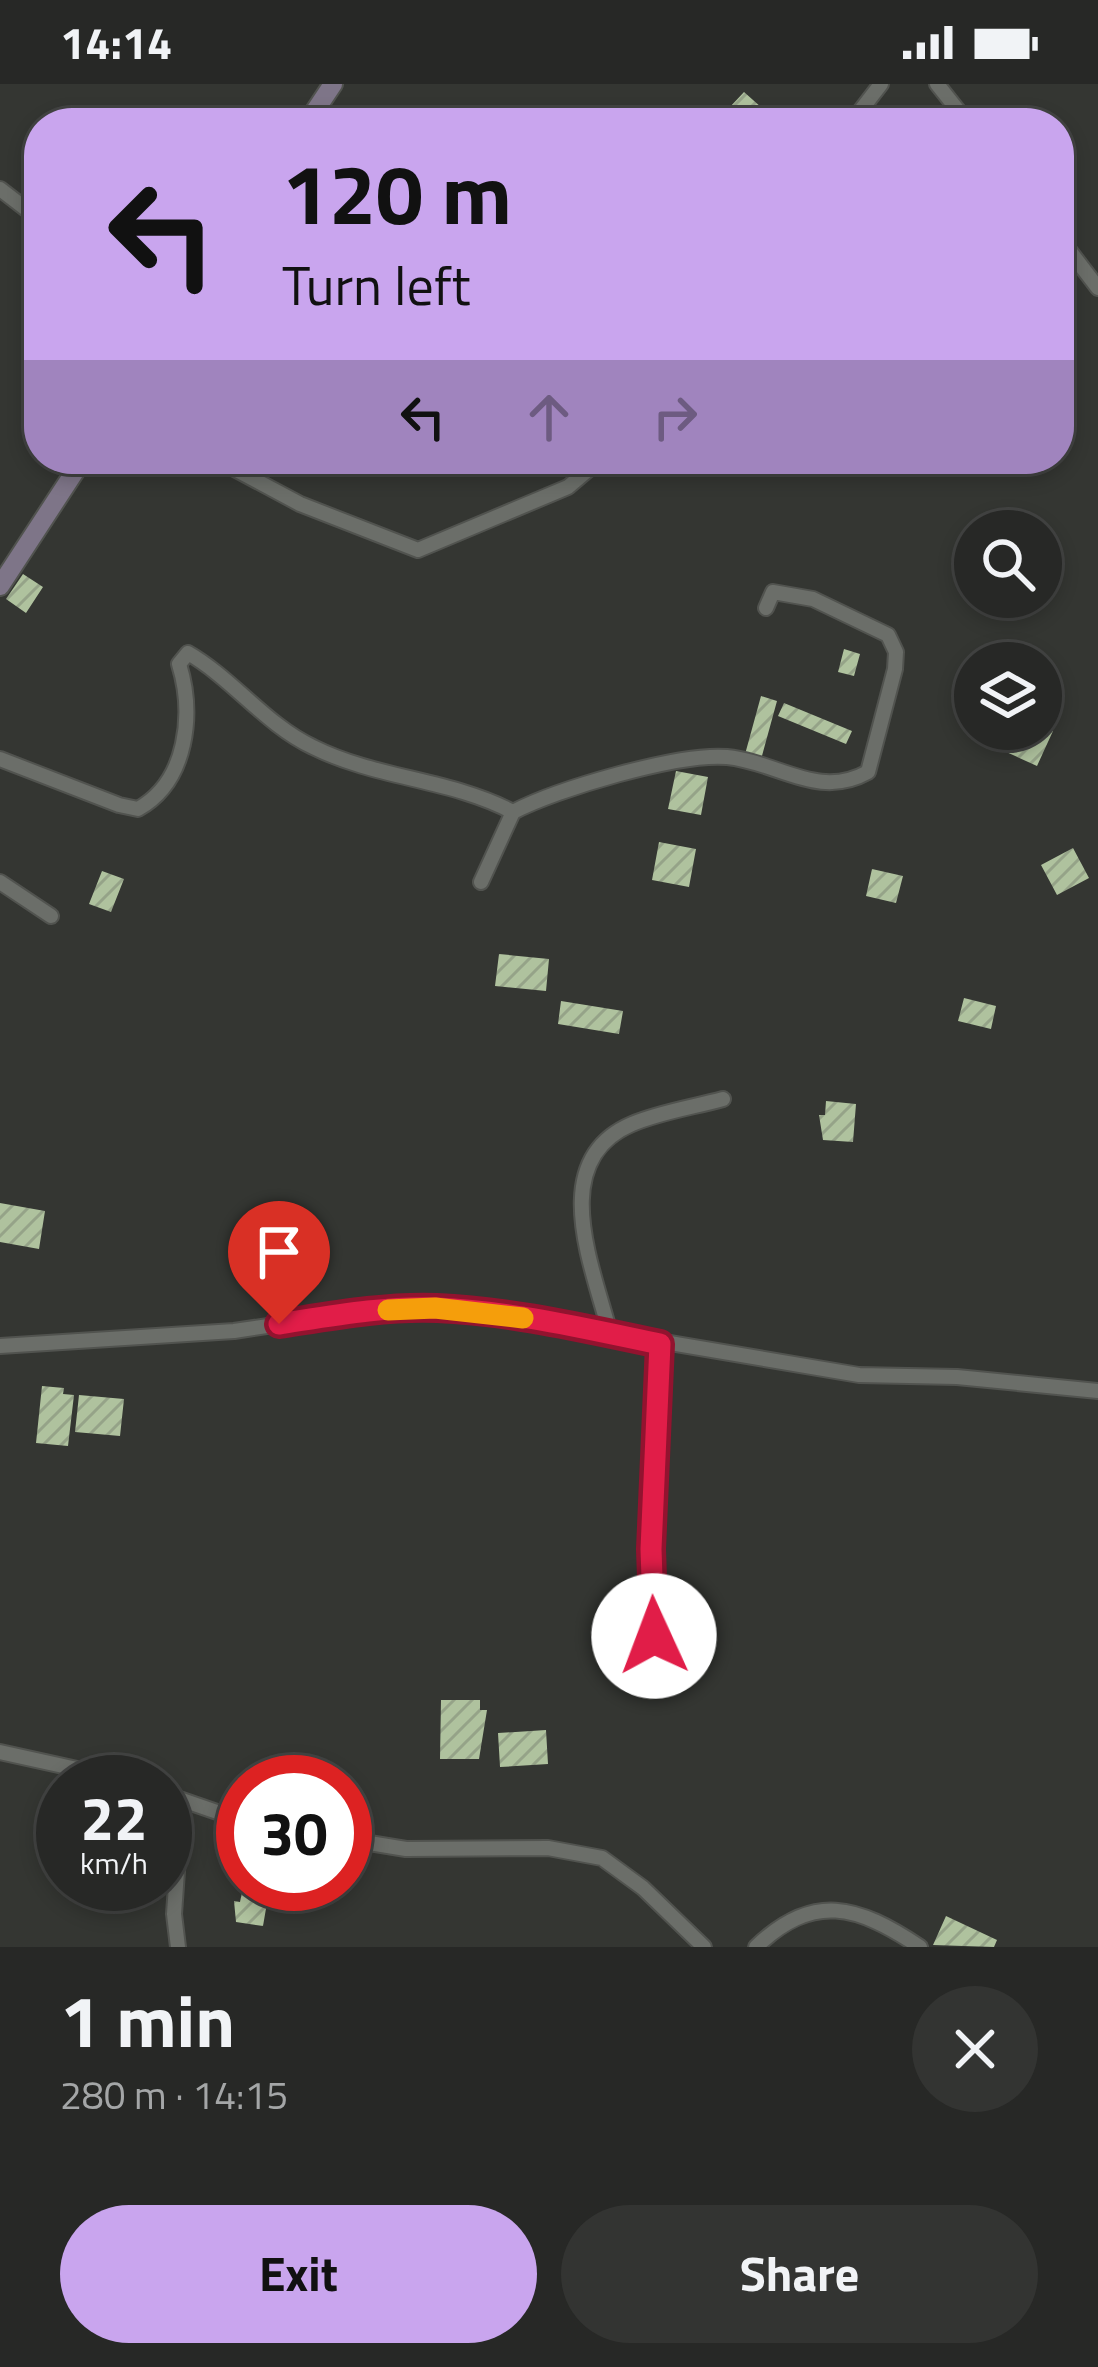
<!DOCTYPE html>
<html lang="en">
<head>
<meta charset="utf-8">
<style>
  body { margin:0; font-family:"Titillium Web",sans-serif; background:#333432; color:#f1f3f6; height:100vh; display:flex; flex-direction:column; font-size:45px; white-space:nowrap }
  * { box-sizing:border-box; margin:0 }
  p { font-size:39px; color:#a4a6a7 }
  .icon { flex:none; width:66px; height:66px; fill:none; stroke:currentColor; stroke-width:2; stroke-linecap:round; stroke-linejoin:round }
  .map { position:relative; height:1863px; overflow:hidden }
  .details { display:flex; flex-direction:column; background:#272826; flex:1 }
  .details>* { flex:none }
  .banner { position:absolute; left:24px; top:24px; width:1050px; height:366px; border-radius:48px; box-shadow:0 6px 18px #0003,0 0 0 3px #434443; background:#c9a5ee; color:#111; overflow:hidden }
  .fabs { position:absolute; left:954px; top:426px; display:grid; gap:24px }
  .fabs a { display:grid; place-items:center; width:108px; height:108px; border-radius:50%; background:#272826; box-shadow:0 6px 18px #0003,0 0 0 3px #434443; font-size:60px }
  .speed { position:absolute; left:36px; top:1671px; display:flex; gap:24px; font-size:60px; font-weight:700; text-align:center }
  .speed>* { display:grid; place-content:center; width:156px; height:156px; border-radius:50%; background:#272826; box-shadow:0 6px 18px #0003,0 0 0 3px #434443; line-height:1 }
  .speed small { font-size:30px; font-weight:400 }
  .speed .limit { border:18px solid #d22; background:#fff; color:#111 }
  .pin { position:absolute; display:grid; place-items:center; width:102px; height:102px; color:#fff; margin:-123px -51px; border-radius:50% 50% 50% 0; rotate:-45deg; box-shadow:0 0 12px #0007 }
  .pin .icon { rotate:45deg }
  .me { position:absolute; width:132px; margin:-66px; rotate:358deg; stroke-linejoin:round; filter:drop-shadow(0 0 9px #0008) }
  .turn { display:flex; align-items:center; gap:42px; height:252px; padding:0 60px; font-size:54px }
  .turn .icon { width:156px; height:156px; stroke-width:2.5 }
  .turn b { display:block; font-size:84px; line-height:102px }
  .lanes { display:flex; align-items:center; height:114px; padding:0 60px; background:#0003; justify-content:center; gap:60px; direction:ltr }
  .lanes .off { opacity:.35 }
  .round { display:grid; place-items:center; flex:none; width:126px; height:126px; border-radius:63px; background:#333432 }
  .overview { display:flex; align-items:center; justify-content:space-between; height:204px; padding:0 60px }
  h1 { font-size:72px; font-weight:700; line-height:90px }
  .cta { display:flex; gap:24px; margin-top:auto; padding:24px 60px }
  .cta a { flex:1; height:138px; border-radius:72px; background:#c9a5ee; color:#111; font-size:48px; font-weight:700; line-height:138px; text-align:center }
  .cta a+a { background:#333432; color:#f1f3f6 }
  .status { display:flex; justify-content:space-between; align-items:center; height:84px; padding:0 60px; background:#272826; direction:ltr }
  .status svg { height:33px; fill:currentColor }
  .map>svg:first-child { display:block }
  .building { fill:url(#building-hatch) }
  .lines { fill:none; stroke-linecap:round; stroke-linejoin:round }
  .street-casing { stroke:#51534f; stroke-width:18 }
  .secondary-casing { stroke:#51534f; stroke-width:22 }
  .street { stroke:#6b6e69; stroke-width:14 }
  .secondary { stroke:#7e7588; stroke-width:18 }
  .route-casing { stroke:#92132f; stroke-width:30 }
  .route { stroke:#e11d48; stroke-width:21 }
  .slow { stroke:#f59e0b; stroke-width:21 }
</style>
</head>
<body>
<div class="status"><b>14:14</b><svg viewBox="0 0 49 12"><path d="M0 12V9h3v3zM5 12V6h3v6zM10 12V3h3v9zM15 12V0h3v12zM26 1h20v11H26zM47 4h2v5h-2z"/></svg></div>
<div class="map">
<svg width="1098" height="1863" viewBox="0 0 1098 1863">
  <defs>
    <pattern id="building-hatch" width="6" height="6" patternUnits="userSpaceOnUse" patternTransform="scale(3)"><rect width="6" height="6" fill="#afc29e"/><path d="M-1 1l2-2M0 6l6-6M5 7l2-2" fill="none" stroke="#95a388"/></pattern>
  </defs>
  <rect width="100%" height="100%" fill="#343632"/>
  <!-- building -->
  <path class="building" d="M 744,8 L 772,33 L 767,39 L 715,39 Z
    M 23,490 L 43,503 L 26,529 L 6,515 Z
    M 844,565 L 860,570 L 854,592 L 838,588 Z
    M 761,612 L 777,617 L 760,679 L 744,674 Z
    M 784,619 L 852,647 L 846,660 L 778,632 Z
    M 1041,642 L 1053,647 L 1037,682 L 1004,667 L 1014,645 Z
    M 676,687 L 708,693 L 701,731 L 668,725 Z
    M 659,758 L 696,765 L 689,803 L 652,796 Z
    M 1073,764 L 1089,794 L 1057,811 L 1041,781 Z
    M 872,785 L 903,792 L 896,819 L 866,812 Z
    M 102,787 L 124,795 L 111,828 L 89,820 Z
    M 499,870 L 549,875 L 546,907 L 495,902 Z
    M 964,914 L 996,922 L 991,945 L 958,937 Z
    M 561,917 L 623,927 L 619,950 L 558,940 Z
    M 826,1017 L 856,1020 L 853,1058 L 823,1056 L 819,1031 L 825,1031 Z
    M 0,1119 L 45,1127 L 39,1165 L 0,1158 Z
    M 42,1302 L 64,1304 L 63,1310 L 74,1311 L 68,1362 L 36,1359 Z
    M 79,1311 L 124,1315 L 120,1352 L 75,1348 Z
    M 441,1616 L 480,1616 L 480,1626 L 487,1626 L 479,1675 L 440,1675 Z
    M 546,1646 L 548,1680 L 500,1683 L 498,1649 Z
    M 242,1808 L 268,1813 L 263,1842 L 236,1838 L 234,1817 L 240,1818 Z
    M 946,1832 L 997,1856 L 994,1863 L 933,1861 Z"/>
  <g class="lines">
    <!-- street casing -->
    <g class="street-casing">
      <path id="street" d="M 937,0 L 968,39
        M 851,39 L 881,0
        M 0,105 L 39,135
        M 1059,153 L 1098,204
        M 216,375 L 300,420 L 418,466 L 568,403 L 601,375
        M 0,675 L 119,721 L 138,725 C 188,697 194,629 179,580 L 188,569 C 233,595 266,641 313,663 C 377,695 451,695 513,728
        M 0,798 L 51,832
        M 481,798 L 513,728 C 557,705 678,669 727,673 C 778,678 818,716 868,688 L 895,585 L 896,568 L 888,551 L 813,515 L 773,508 L 766,524
        M 610,1250 C 594,1185 545,1077 632,1040 C 660,1028 694,1023 723,1015
        M 0,1262 L 234,1247 L 368,1227 L 435,1224 L 498,1230 L 859,1291 L 957,1293 L 1098,1307
        M 654,1552 L 651,1465 L 660,1260
        M 0,1668 L 136,1698
        M 165,1710 L 243,1737
        M 345,1755 L 406,1765 L 548,1764 L 602,1774 L 643,1804 L 704,1863
        M 178,1863 L 174,1830 L 182,1716
        M 756,1863 C 813,1808 857,1821 920,1863"/>
    </g>
    <!-- secondary casing -->
    <g class="secondary-casing">
      <path id="secondary" d="M 307,39 L 333,0
        M 0,502 L 83,375"/>
    </g>
    <!-- street -->
    <use href="#street" class="street"/>
    <!-- secondary -->
    <use href="#secondary" class="secondary"/>
  </g>
  <g class="lines">
    <!-- route casing -->
    <g class="route-casing">
      <path id="route" d="M 279,1240 C 331,1232 384,1222 437,1224 C 512,1227 587,1245 660,1260 L 651,1465 L 654,1552"/>
    </g>
    <!-- route -->
    <use href="#route" class="route"/>
    <!-- slow -->
    <path class="slow" d="M 388,1226 L 435,1224 L 523,1234"/>
  </g>
</svg>
<div class="fabs">
<a><svg class="icon" aria-label="search" viewBox="0 0 24 24"><circle cx="10" cy="10" r="6"/><path d="M15 15l6 6"/></svg></a>
<a><svg class="icon" aria-label="layers" viewBox="0 0 24 24"><path d="M12 4l9 5-9 5-9-5zM3 14l9 5 9-5"/></svg></a>
</div>
<div class="speed"><div>22<small>km/h</small></div><div class="limit">30</div></div>
<div class="pin" style="left:279px;top:1240px;background:#d93025"><svg class="icon" aria-label="arrive" viewBox="0 0 24 24"><path d="M6 21V4h12l-3 4 3 4H6"/></svg></div>
<svg class="me" style="left:654px;top:1552px" viewBox="-20 -20 40 40"><circle r="19" fill="#fff"/><path d="M0-13L10 11 0 6-10 11z" fill="#e11d48"/></svg>
<div class="banner">
<div class="turn"><svg class="icon" aria-label="left" viewBox="0 0 24 24"><path d="M17 20v-9H6M10 6l-5 5 5 5"/></svg><div><b>120 m</b>Turn left</div></div>
<div class="lanes"><svg class="icon" aria-label="left" viewBox="0 0 24 24"><path d="M17 20v-9H6M10 6l-5 5 5 5"/></svg><svg class="icon off" aria-label="ahead" viewBox="0 0 24 24"><path d="M12 20V5M6 11l6-6 6 6"/></svg><svg class="icon off" aria-label="right" viewBox="0 0 24 24"><path d="M7 20v-9h11M14 6l5 5-5 5"/></svg></div>
</div>
</div>
<section class="details">
<div class="overview"><div><h1>1 min</h1><p>280 m · 14:15</p></div><a class="round"><svg class="icon" aria-label="close" viewBox="0 0 24 24"><path d="M6 6l12 12M18 6L6 18"/></svg></a></div>
<div class="cta"><a>Exit</a><a>Share</a></div>
</section>
</body>
</html>
